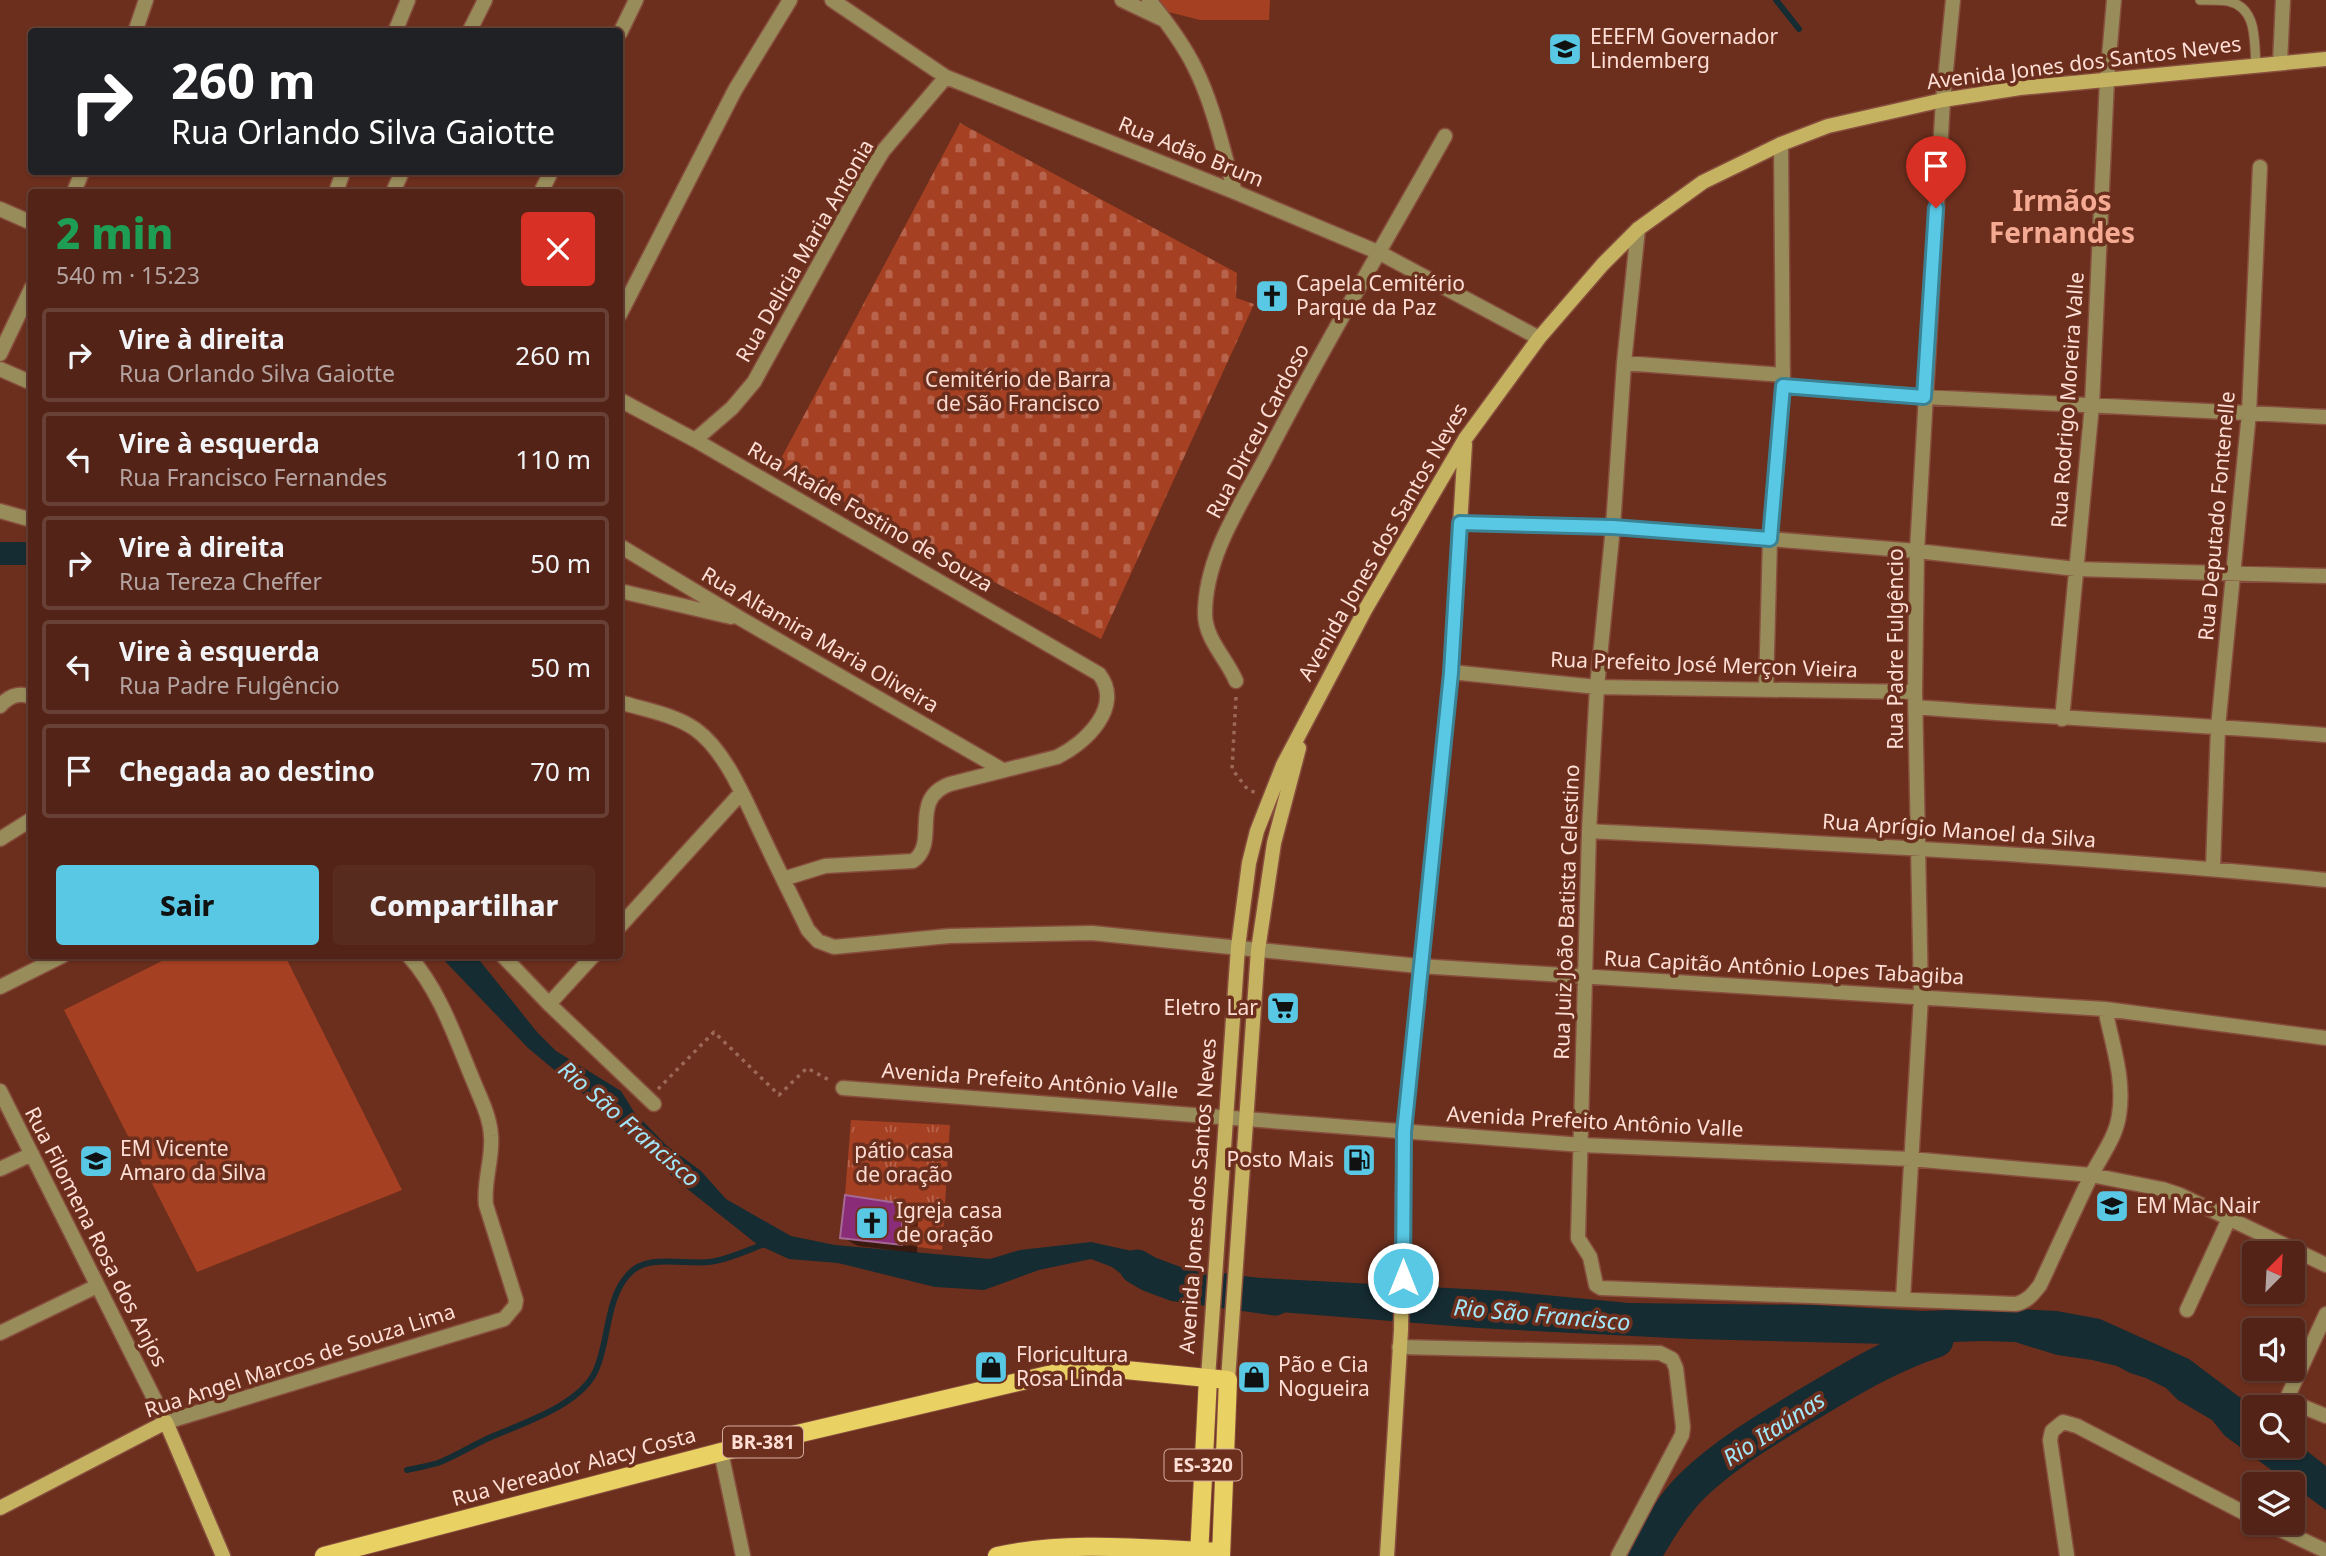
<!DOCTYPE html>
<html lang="pt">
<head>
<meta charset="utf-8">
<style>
  body { margin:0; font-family:"Noto Sans",sans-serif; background:#582b1f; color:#f1f3f6; height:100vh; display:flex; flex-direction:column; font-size:26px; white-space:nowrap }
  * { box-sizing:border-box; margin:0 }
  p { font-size:23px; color:#b5a4a1 }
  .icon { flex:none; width:38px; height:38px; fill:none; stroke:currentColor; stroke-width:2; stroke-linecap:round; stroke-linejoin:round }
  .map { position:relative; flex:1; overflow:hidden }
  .sheet { position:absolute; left:28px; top:189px; width:595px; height:770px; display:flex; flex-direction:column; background:#522316; border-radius:7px; box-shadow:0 2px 5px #0004,0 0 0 2px #684035 }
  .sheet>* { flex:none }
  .top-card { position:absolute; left:28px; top:28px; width:595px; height:147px; border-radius:7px; box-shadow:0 2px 5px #0004,0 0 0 2px #684035; background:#202124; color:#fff; overflow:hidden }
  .needle { width:46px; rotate:24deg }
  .fabs { position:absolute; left:2242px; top:1241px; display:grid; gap:14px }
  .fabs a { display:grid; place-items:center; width:63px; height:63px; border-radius:7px; background:#522316; box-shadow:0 2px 5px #0004,0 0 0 2px #684035; font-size:35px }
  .pin { position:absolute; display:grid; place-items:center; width:60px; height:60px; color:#fff; margin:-72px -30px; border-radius:50% 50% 50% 0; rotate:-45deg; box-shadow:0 0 7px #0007 }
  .pin .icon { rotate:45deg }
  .me { position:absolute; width:77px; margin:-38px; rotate:0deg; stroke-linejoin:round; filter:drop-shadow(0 0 5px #0008) }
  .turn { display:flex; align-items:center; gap:24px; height:147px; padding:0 28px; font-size:32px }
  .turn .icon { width:91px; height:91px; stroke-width:2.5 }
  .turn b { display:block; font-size:49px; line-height:60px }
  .round { display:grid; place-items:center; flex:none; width:74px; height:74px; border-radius:7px; background:#582b1f }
  .headline { display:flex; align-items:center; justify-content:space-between; height:119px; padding:0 28px }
  h1 { font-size:42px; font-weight:800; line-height:52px; color:#1e9e55 }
  .cta { display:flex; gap:14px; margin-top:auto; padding:14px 28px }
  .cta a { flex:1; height:80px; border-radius:7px; background:#59c8e4; color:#111; font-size:28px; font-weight:800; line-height:80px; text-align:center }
  .cta a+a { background:#582b1f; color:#f1f3f6 }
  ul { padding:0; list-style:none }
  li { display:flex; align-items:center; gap:21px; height:94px; margin:0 14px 10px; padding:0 14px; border:4px solid #684035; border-radius:7px }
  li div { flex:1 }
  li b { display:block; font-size:26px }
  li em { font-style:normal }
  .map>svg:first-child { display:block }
  .grass { fill:#a64022 }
  .cemetery { fill:url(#cemetery-stones) }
  .park { fill:url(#park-tufts) }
  .water { fill:#152c32 }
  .shadow { fill:#0007 }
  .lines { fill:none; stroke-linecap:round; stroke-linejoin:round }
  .stream { stroke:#152c32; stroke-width:6 }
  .river { stroke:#152c32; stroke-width:35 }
  .building { fill:#8b2c78; stroke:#a36994; stroke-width:2 }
  .lane-casing { stroke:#874e3e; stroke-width:11 }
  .street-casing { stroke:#874e3e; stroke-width:17 }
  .secondary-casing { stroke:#874e3e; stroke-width:17 }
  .primary-casing { stroke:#874e3e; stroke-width:20 }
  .path { stroke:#9c6858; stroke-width:3.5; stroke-dasharray:3.5 5; stroke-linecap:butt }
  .lane { stroke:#978c5a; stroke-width:9 }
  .street { stroke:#978c5a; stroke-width:14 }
  .secondary { stroke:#c6b361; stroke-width:14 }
  .primary { stroke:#ead164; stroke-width:18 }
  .route-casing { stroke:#3a8294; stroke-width:18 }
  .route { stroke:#59c8e4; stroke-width:12 }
  .labels { text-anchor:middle; stroke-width:7; stroke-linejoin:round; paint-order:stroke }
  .shield { fill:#6d2f1d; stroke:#d2aa9e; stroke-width:2 }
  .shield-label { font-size:19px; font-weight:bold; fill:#feded5 }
  .poi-label { font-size:21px; fill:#feded5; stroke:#6d2f1d; text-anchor:start }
  .street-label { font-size:21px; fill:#feded5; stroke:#6d2f1d }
  .park-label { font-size:21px; fill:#fadad1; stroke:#6d2f1d }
  .water-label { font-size:23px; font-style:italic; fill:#a1e6f9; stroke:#6d2f1d }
  .district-label { font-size:28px; font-weight:bold; fill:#f5aa94; stroke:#6d2f1d }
</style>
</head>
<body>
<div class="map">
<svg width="2326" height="1556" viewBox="0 0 2326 1556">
  <defs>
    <pattern id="cemetery-stones" width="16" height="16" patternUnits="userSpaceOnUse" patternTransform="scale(1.75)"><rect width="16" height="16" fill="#a64022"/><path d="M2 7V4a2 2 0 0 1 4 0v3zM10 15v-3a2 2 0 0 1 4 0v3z" fill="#b8644c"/></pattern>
    <pattern id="park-tufts" width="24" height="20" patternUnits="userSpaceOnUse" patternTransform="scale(1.75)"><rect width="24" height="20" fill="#a64022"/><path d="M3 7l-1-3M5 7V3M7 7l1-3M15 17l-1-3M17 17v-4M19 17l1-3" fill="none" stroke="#b8644c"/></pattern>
  </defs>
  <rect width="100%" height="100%" fill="#6d2f1d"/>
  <!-- grass -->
  <path class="grass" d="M 1137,0 L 1270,0 L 1269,20 L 1200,20 L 1157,9 Z
    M 172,956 L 285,956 L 402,1190 L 197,1272 L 64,1010 Z"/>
  <!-- cemetery -->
  <path class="cemetery" d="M 960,123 L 1237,273 L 1236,298 L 1254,304 L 1101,639 L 777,466 Z"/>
  <!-- park -->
  <path class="park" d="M 851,1120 L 950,1125 L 942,1250 L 902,1245 L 902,1208 L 897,1203 L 845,1195 Z"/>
  <!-- water -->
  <path class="water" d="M 0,542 L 31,542 L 31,565 L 0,565 Z
    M 440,956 L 476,956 L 537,1032 L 556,1051 L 621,1091 L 634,1112 L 666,1145 L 701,1171 L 726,1199 L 791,1236 L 835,1245 L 990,1259 L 1020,1250 L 1091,1242 L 1132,1251 L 1149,1268 L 1182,1271 L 1180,1290 L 1137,1286 L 1112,1267 L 1091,1259 L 1039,1270 L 984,1290 L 935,1287 L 838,1263 L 789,1259 L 758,1245 L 676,1180 L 606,1113 L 528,1048 Z
    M 1244,1277 L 1504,1291 L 1629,1303 L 1814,1305 L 1923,1311 L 1997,1308 L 2057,1311 L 2100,1319 L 2189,1359 L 2254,1408 L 2254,1446 L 2292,1446 L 2293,1440 L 2326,1466 L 2326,1510 L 2225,1436 L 2212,1420 L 2178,1400 L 2166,1388 L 2146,1378 L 2130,1373 L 2117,1366 L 2092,1360 L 2057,1355 L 2015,1342 L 1984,1341 L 1887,1344 L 1691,1339 L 1478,1328 L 1242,1309 Z"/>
  <!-- shadow -->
  <path class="shadow" d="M 896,1205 L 918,1219 L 917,1253 L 858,1246 L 842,1237 Z"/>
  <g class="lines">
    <!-- stream -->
    <path class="stream" d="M 1776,0 L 1799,29
      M 407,1470 C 417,1468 428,1466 438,1463 C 456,1456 473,1445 491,1437 C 523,1423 581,1405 596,1370 C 609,1341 606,1299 628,1275 C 646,1253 684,1265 709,1262 C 728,1260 747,1250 765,1244"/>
    <!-- river -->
    <path class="river" d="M 1137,1267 L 1149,1274 L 1176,1284 L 1275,1298
      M 1643,1556 C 1657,1531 1672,1506 1692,1486 C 1724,1455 1764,1431 1802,1408 C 1846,1382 1887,1356 1936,1340"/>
  </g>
  <!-- building -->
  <path class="building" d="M 845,1195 L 897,1203 L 902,1208 L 902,1245 L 840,1238 Z"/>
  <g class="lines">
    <!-- lane casing -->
    <g class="lane-casing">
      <path id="lane" d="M 2200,0 C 2209,0 2219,0 2228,1 C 2258,8 2254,41 2256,66"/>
    </g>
    <!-- street casing -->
    <g class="street-casing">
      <path id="street" d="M 832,0 L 946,77 L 1235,192 L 1380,253 L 1539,338
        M 1122,0 L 1162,19
        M 1149,0 C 1166,21 1183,43 1195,68 C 1214,106 1223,151 1235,192
        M 135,32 L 146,0
        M 395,32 L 408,0
        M 469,32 L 485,0
        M 620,33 L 636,0
        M 2280,63 L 2283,0
        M 74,192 L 82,172
        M 336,192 L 343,172
        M 393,192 L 402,172
        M 541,192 L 551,172
        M 0,209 L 32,223
        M 1638,229 L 1624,363 L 1613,527 L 1597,687 L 1589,831 L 1578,1238 L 1590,1257 L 1596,1285 L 1601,1288 L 2016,1304 C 2028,1301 2033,1294 2040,1285 C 2057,1249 2073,1213 2090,1178 C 2100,1157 2116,1138 2119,1115 C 2125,1080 2112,1043 2105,1009
        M 620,314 L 735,90 L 790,0
        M 0,354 L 32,287
        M 1624,363 L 1783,375
        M 0,369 L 32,383
        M 1783,386 L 1924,397 L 2326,417
        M 620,400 L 695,440 L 1099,674 C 1124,706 1086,743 1057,757 L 950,784 C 908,799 940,843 913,861 L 825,866 L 783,879
        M 695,440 L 732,408 L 754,382 L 867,177 L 883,151 L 946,77
        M 0,511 L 32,520
        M 1460,523 L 1613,527 L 1770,539 L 1917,551 L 2076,569 L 2326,576
        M 620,546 L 743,620 L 1001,769
        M 620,591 L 731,617
        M 1451,672 L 1597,687 L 1915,692
        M 1236,681 C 1227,659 1205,639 1205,614 C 1205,557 1240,506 1266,457 C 1322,348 1385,243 1445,136
        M 1766,689 L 1770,539 L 1783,386 L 1781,144
        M 620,702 C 645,710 673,714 695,729 C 726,751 745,800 761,833 C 776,865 792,897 808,930 L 818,941 L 834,947 L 949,936 L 1092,933 L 1419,966 L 2105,1009 L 2326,1038
        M 0,706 C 9,696 19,692 32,697
        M 1916,707 C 2052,718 2189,724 2326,735
        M 2062,719 L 2092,405 L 2107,80 L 2114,0
        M 1589,831 C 1835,844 2081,855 2326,880
        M 0,839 L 32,819
        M 2213,868 L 2218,727 L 2249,413 L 2260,167
        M 620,926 L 741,793
        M 503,956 L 549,1004 L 654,1104
        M 0,987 L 62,956
        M 549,1004 L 593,956
        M 843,1088 L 1582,1145 L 1911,1159 L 2091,1175 L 2162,1189 L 2180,1195 L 2326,1265
        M 0,1091 L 166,1422 L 504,1319 L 515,1306 L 516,1300 L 486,1205 C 483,1182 493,1159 491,1136 C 490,1116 480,1098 473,1080 C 455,1037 440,991 409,956
        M 0,1169 L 32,1154
        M 1903,1299 L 1921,997 L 1915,692 L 1917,551 L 1943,100 L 1953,0
        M 2187,1310 L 2229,1219
        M 2326,1314 L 2288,1396 L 2294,1403 L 2326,1416
        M 0,1333 L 97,1286
        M 1399,1347 L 1660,1353 L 1672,1359 L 1676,1368 L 1683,1427 L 1682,1435 L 1618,1556
        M 721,1452 L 743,1556
        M 2264,1522 L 2326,1551
        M 2067,1556 L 2050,1440 L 2052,1431 L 2063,1422 L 2077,1426 L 2254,1518"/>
    </g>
    <!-- secondary casing -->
    <g class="secondary-casing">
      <path id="secondary" d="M 1208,1378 L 1238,947 L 1249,863 L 1257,831 L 1283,765 L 1365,610 L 1465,439 L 1539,338 L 1603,264 L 1638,229 L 1703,182 L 1781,144 L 1828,126 L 1943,100 L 2020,88 L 2326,59
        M 1228,1380 L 1258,950 L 1274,843 L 1299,748
        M 0,1508 L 166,1422 L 223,1556
        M 1387,1556 L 1401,1330 L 1404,1132 L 1451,672 L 1465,444"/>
    </g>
    <!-- primary casing -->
    <g class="primary-casing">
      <path id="primary" d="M 324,1556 L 721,1452 L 1069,1370 L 1105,1368 L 1228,1380 L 1221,1556
        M 997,1556 C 1070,1540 1147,1549 1221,1552
        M 1199,1556 L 1208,1378"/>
    </g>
    <!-- path -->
    <path class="path" d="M 1236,697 L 1232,769 L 1248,790 L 1257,793
      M 658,1089 L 714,1032 L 779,1095 L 807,1068 L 829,1080"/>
    <!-- lane -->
    <use href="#lane" class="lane"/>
    <!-- street -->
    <use href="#street" class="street"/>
    <!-- secondary -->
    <use href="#secondary" class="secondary"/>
    <!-- primary -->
    <use href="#primary" class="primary"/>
  </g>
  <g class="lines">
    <!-- route casing -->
    <g class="route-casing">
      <path id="route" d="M 1403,1278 L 1404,1132 L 1451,673 L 1460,523 L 1613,527 L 1770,539 L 1783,386 L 1924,397 L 1936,208"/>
    </g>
    <!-- route -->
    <use href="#route" class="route"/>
  </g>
  <!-- icons -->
  <defs>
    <g id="school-square" transform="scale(1.75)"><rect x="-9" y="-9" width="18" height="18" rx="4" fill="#59c8e4" stroke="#6d2f1d"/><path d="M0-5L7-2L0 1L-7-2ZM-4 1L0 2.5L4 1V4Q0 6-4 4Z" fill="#111"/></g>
    <g id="church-square" transform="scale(1.75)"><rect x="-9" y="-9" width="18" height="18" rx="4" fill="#59c8e4" stroke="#6d2f1d"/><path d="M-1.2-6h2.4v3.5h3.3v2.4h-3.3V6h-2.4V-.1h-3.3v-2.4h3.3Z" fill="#111"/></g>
    <g id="supermarket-square" transform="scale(1.75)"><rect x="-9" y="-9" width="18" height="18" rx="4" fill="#59c8e4" stroke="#6d2f1d"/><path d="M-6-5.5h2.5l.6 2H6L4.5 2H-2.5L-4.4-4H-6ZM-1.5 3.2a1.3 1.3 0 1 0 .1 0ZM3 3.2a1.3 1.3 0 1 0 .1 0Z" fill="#111"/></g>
    <g id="fuel-square" transform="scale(1.75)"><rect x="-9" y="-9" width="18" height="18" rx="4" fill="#59c8e4" stroke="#6d2f1d"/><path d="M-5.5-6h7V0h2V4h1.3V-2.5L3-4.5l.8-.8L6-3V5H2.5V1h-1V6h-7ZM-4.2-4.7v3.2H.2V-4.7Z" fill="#111"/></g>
    <g id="shop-square" transform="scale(1.75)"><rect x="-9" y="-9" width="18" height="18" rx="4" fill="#59c8e4" stroke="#6d2f1d"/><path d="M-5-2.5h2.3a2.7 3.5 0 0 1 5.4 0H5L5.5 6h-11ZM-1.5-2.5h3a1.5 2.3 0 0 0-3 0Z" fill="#111"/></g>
  </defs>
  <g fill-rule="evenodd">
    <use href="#school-square" x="1565" y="49"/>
    <use href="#church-square" x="1272" y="296"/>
    <use href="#supermarket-square" x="1283" y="1008"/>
    <use href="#fuel-square" x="1359" y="1160"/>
    <use href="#school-square" x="96" y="1161"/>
    <use href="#school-square" x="2112" y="1206"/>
    <use href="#church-square" x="872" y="1223"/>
    <use href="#shop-square" x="991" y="1367"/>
    <use href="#shop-square" x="1254" y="1377"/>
  </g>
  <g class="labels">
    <!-- shield labels -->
    <g class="shield">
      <rect x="723" y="1426.5" width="80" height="31" rx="5"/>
      <rect x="1164.5" y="1449.5" width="77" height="31" rx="5"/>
    </g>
    <g class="shield-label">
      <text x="763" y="1449">BR-381</text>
      <text x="1203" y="1472">ES-320</text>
    </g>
    <!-- poi labels -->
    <g class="poi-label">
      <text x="1590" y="44">EEEFM Governador<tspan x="1590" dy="24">Lindemberg</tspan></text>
      <text x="1296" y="291">Capela Cemitério<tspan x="1296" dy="24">Parque da Paz</tspan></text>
      <text x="1258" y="1015" text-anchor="end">Eletro Lar</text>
      <text x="120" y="1156">EM Vicente<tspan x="120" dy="24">Amaro da Silva</tspan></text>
      <text x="1334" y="1167" text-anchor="end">Posto Mais</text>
      <text x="2136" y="1213">EM Mac Nair</text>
      <text x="896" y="1218">Igreja casa<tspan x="896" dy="24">de oração</tspan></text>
      <text x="1016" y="1362">Floricultura<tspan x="1016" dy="24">Rosa Linda</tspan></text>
      <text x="1278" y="1372">Pão e Cia<tspan x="1278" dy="24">Nogueira</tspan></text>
    </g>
    <!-- street labels -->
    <g class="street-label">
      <text transform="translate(2084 63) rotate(-7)" y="7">Avenida Jones dos Santos Neves</text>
      <text transform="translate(1191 152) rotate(22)" y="7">Rua Adão Brum</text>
      <text transform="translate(805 251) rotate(-60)" y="7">Rua Delicia Maria Antonia</text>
      <text transform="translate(2068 400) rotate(-86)" y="7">Rua Rodrigo Moreira Valle</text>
      <text transform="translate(1258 431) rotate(-62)" y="7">Rua Dirceu Cardoso</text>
      <text transform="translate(2217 516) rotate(-85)" y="7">Rua Deputado Fontenelle</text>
      <text transform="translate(870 517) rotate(30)" y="7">Rua Ataíde Fostino de Souza</text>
      <text transform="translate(1383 542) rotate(-60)" y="7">Avenida Jones dos Santos Neves</text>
      <text transform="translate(820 640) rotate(30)" y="7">Rua Altamira Maria Oliveira</text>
      <text transform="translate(1896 649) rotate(-90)" y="7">Rua Padre Fulgêncio</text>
      <text transform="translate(1704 665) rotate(2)" y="7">Rua Prefeito José Merçon Vieira</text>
      <text transform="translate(1959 831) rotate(4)" y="7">Rua Aprígio Manoel da Silva</text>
      <text transform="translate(1567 912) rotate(-88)" y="7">Rua Juiz João Batista Celestino</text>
      <text transform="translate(1784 968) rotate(3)" y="7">Rua Capitão Antônio Lopes Tabagiba</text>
      <text transform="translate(1030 1081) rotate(4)" y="7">Avenida Prefeito Antônio Valle</text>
      <text transform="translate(1595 1122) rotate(3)" y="7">Avenida Prefeito Antônio Valle</text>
      <text transform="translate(1198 1196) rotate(-86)" y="7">Avenida Jones dos Santos Neves</text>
      <text transform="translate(96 1237) rotate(63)" y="7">Rua Filomena Rosa dos Anjos</text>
      <text transform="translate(300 1361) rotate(-18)" y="7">Rua Angel Marcos de Souza Lima</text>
      <text transform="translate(574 1467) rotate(-15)" y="7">Rua Vereador Alacy Costa</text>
    </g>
    <!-- park labels -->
    <g class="park-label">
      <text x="1018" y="387">Cemitério de Barra<tspan x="1018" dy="24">de São Francisco</tspan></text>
      <text x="904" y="1158">pátio casa<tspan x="904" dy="24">de oração</tspan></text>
    </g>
    <!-- water labels -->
    <g class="water-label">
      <text transform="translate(629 1124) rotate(41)" y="8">Rio São Francisco</text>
      <text transform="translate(1542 1315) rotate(5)" y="8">Rio São Francisco</text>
      <text transform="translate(1774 1429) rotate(-33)" y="8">Rio Itaúnas</text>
    </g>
    <!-- district labels -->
    <g class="district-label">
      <text x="2062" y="211">Irmãos<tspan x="2062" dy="32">Fernandes</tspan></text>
    </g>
  </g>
</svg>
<div class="fabs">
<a><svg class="needle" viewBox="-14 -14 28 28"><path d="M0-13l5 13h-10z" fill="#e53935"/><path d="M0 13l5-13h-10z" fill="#b5a4a1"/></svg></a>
<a><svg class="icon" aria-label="sound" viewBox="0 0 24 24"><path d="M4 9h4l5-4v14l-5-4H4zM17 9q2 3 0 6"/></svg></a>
<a><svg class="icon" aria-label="search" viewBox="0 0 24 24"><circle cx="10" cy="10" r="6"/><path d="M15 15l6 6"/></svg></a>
<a><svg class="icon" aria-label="layers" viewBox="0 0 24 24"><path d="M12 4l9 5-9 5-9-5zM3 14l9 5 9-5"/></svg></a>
</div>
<div class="pin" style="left:1936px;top:208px;background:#d93025"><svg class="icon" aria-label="arrive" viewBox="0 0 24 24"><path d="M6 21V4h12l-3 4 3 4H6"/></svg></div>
<svg class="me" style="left:1403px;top:1278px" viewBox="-20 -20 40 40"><circle r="17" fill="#59c8e4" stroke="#fff" stroke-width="3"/><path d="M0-11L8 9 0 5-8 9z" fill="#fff"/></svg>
<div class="top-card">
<div class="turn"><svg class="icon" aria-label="right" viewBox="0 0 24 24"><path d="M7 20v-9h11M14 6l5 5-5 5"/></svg><div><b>260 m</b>Rua Orlando Silva Gaiotte</div></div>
</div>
<section class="sheet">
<div class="headline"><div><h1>2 min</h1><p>540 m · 15:23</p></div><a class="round" style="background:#d93025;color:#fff"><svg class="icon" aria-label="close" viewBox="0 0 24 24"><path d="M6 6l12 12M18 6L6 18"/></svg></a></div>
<ul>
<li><svg class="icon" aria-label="right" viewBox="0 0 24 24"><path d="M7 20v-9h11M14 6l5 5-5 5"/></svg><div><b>Vire à direita</b><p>Rua Orlando Silva Gaiotte</p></div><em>260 m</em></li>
<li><svg class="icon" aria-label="left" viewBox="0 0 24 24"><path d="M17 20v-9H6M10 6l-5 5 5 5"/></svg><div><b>Vire à esquerda</b><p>Rua Francisco Fernandes</p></div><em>110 m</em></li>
<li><svg class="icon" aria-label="right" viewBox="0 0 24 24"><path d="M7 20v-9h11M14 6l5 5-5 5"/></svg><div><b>Vire à direita</b><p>Rua Tereza Cheffer</p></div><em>50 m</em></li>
<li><svg class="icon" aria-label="left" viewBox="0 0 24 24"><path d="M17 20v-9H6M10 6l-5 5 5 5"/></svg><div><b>Vire à esquerda</b><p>Rua Padre Fulgêncio</p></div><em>50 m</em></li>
<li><svg class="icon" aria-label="arrive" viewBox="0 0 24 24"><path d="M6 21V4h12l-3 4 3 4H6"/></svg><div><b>Chegada ao destino</b></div><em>70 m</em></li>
</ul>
<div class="cta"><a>Sair</a><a>Compartilhar</a></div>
</section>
</div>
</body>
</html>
